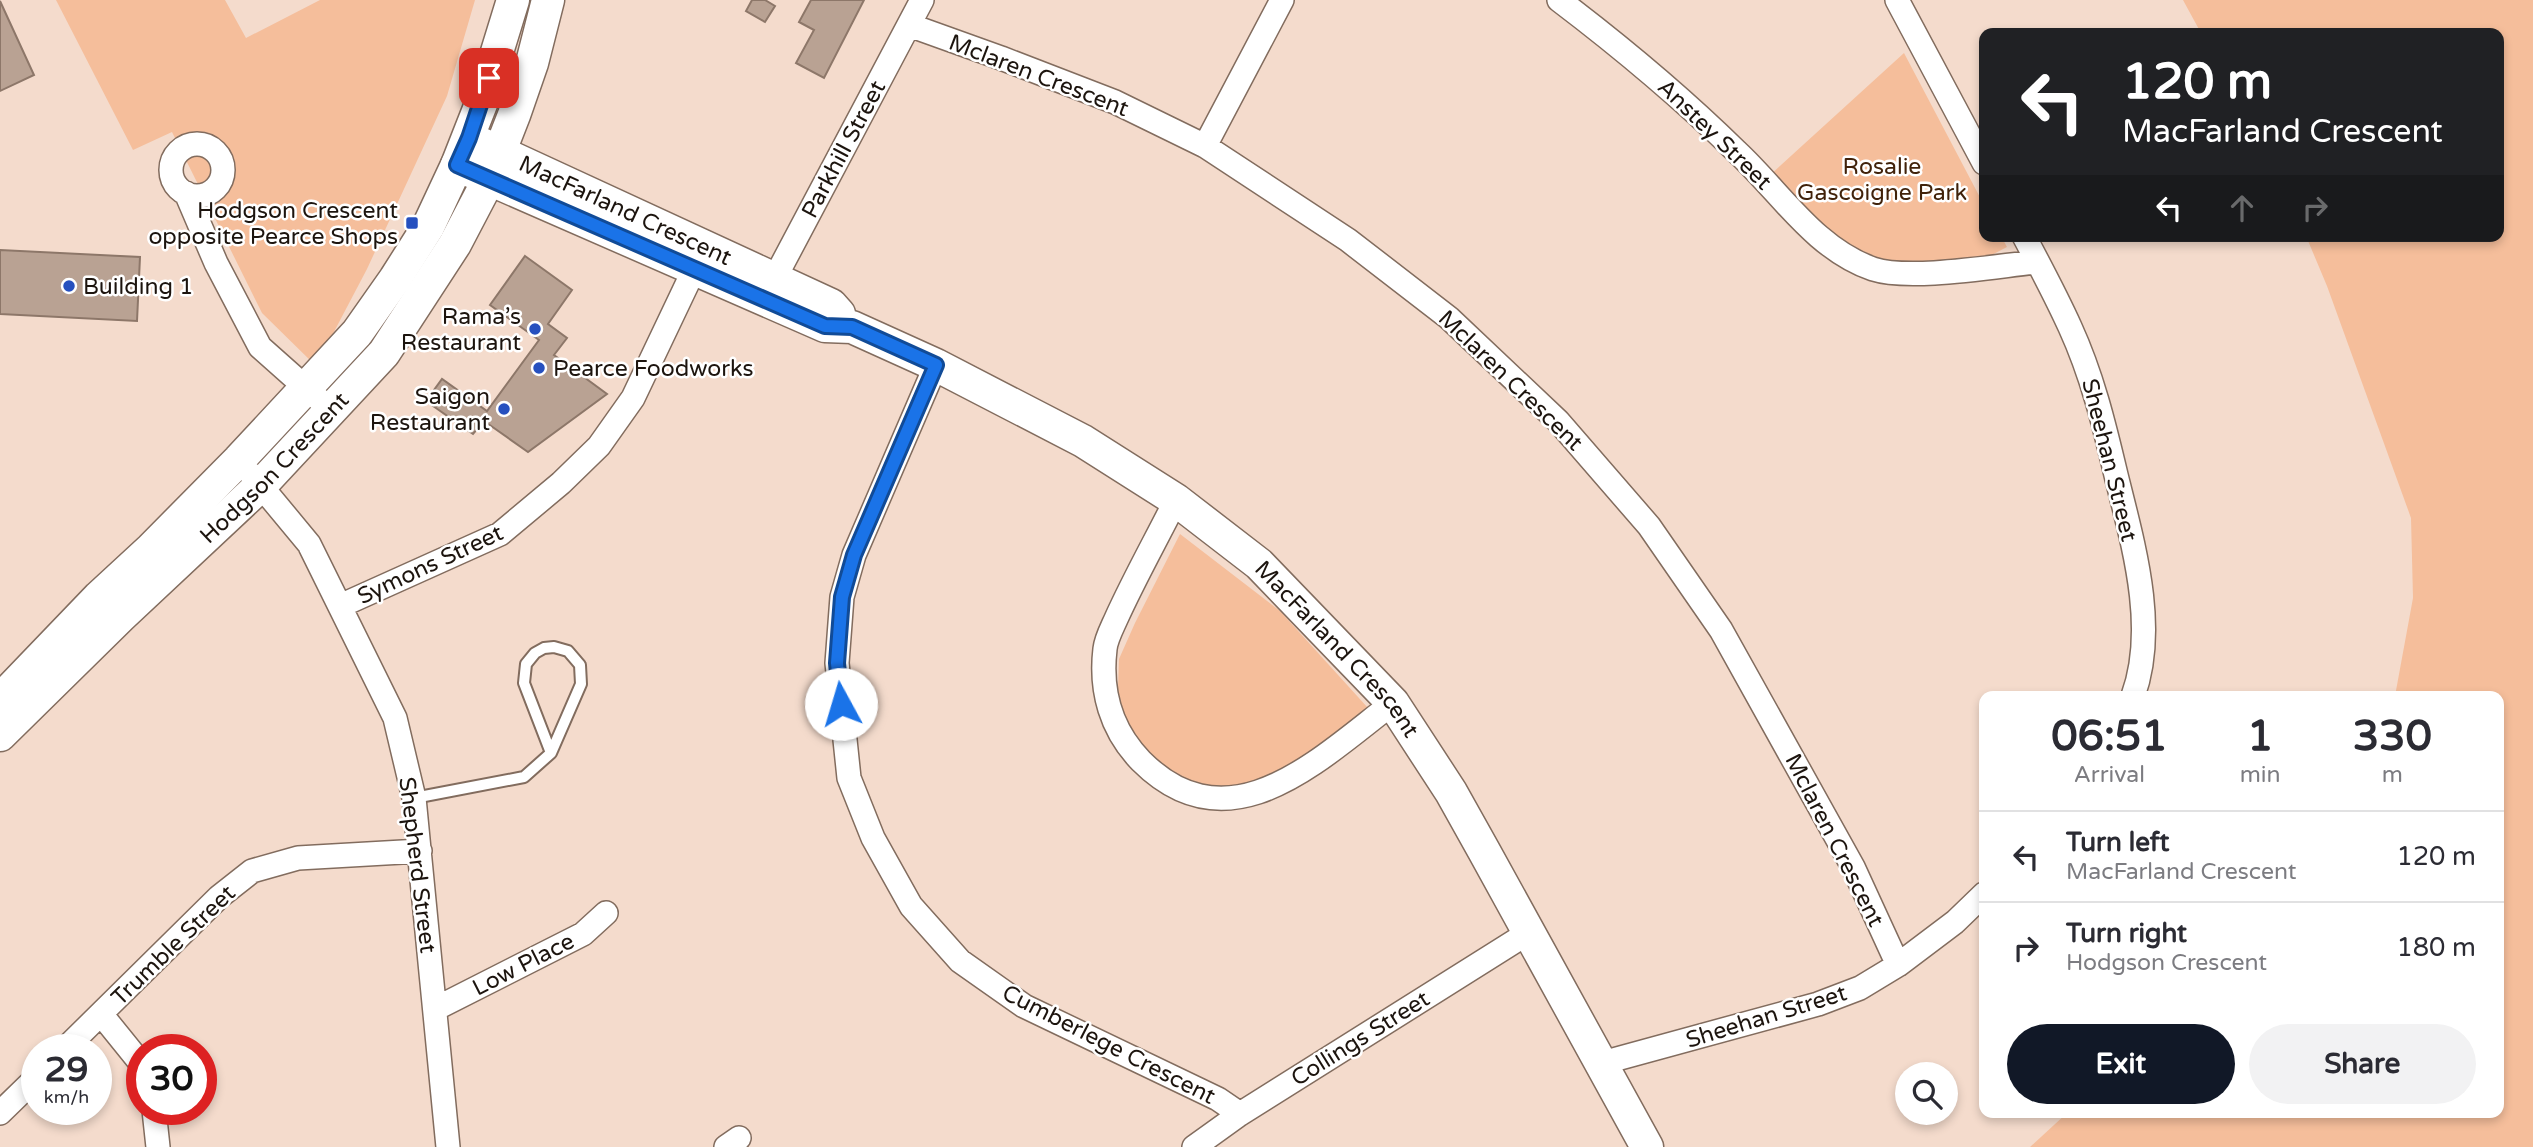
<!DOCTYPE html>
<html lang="en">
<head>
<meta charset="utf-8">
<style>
  body { margin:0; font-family:"Varela Round",sans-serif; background:#f2f2f3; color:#2b2b33; height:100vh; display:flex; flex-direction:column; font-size:26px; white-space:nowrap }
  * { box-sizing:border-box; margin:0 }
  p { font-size:23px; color:#7c7c81 }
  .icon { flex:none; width:38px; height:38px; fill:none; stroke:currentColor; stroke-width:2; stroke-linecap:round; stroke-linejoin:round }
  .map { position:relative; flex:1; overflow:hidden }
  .details { position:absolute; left:1979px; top:691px; width:525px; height:427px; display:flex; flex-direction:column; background:#fff; border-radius:14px; box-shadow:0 4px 10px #0003 }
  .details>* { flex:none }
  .banner { position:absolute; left:1979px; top:28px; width:525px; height:214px; border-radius:14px; box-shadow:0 4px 10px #0003; background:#202124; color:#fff; overflow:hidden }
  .controls { position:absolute; left:1895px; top:1062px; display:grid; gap:14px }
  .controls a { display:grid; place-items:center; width:63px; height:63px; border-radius:50%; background:#fff; box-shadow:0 4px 10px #0003; font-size:35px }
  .speed { position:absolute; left:21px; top:1034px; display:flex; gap:14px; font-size:35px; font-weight:700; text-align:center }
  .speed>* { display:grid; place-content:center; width:91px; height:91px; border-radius:50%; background:#fff; box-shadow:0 4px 10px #0003; line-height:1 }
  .speed small { font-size:18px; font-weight:400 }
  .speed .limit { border:10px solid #d22; background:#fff; color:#111 }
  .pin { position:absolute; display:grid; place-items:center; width:60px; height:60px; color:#fff; margin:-30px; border-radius:14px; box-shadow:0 4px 10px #0006 }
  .me { position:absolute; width:77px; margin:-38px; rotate:354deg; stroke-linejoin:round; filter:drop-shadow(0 0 5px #0008) }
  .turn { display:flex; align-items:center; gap:24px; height:147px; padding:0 28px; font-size:32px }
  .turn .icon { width:91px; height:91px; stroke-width:2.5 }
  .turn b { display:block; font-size:49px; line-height:60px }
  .lanes { display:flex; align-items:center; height:66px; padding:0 28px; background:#0003; justify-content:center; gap:35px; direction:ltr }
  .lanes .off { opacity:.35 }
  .eta { display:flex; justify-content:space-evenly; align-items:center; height:119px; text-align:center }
  .eta b { font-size:42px; font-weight:800; line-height:49px }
  .primary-button { display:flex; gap:14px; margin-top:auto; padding:14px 28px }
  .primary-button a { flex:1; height:80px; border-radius:42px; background:#111827; color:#fff; font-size:28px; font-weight:800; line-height:80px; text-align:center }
  .primary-button a+a { background:#f2f2f3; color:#2b2b33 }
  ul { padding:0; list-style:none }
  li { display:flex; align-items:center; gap:21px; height:91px; padding:0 28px; border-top:2px solid #e1e1e2 }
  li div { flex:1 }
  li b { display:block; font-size:26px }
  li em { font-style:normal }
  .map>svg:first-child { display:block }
  .green { fill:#f5be9b }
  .building { fill:#b9a293; stroke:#8d7769; stroke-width:2 }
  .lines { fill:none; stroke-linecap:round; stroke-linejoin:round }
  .lane-casing { stroke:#826c5e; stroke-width:14 }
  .street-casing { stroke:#826c5e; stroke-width:26 }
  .secondary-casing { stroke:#826c5e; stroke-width:35 }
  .lane { stroke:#fff; stroke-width:10 }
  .street { stroke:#fff; stroke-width:23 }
  .secondary { stroke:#fff; stroke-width:32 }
  .route-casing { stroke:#114b97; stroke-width:18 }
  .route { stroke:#1a73e8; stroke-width:12 }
  .poi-dot { fill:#2650bf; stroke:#fff; stroke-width:2.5 }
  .labels { text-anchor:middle; stroke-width:5; stroke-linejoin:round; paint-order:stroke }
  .street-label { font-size:23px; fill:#1c140e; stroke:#fff }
  .park-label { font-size:23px; fill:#41220a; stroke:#fff }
  .poi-label { font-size:23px; fill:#1c140e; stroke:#fff; text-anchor:end }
</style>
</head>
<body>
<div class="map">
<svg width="2533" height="1147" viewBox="0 0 2533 1147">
  <rect width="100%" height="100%" fill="#f4dbcc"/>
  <!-- green -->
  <path class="green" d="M 56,0 L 225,0 L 246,38 L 320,0 L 475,0 L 447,96 L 367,269 L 316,366 L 262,313 L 172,132 L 133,150 Z
    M 2183,0 L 2533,0 L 2533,1147 L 2030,1147 L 2067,1113 L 2499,1113 L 2499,696 L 2395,696 L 2413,598 L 2411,518 L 2327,286 L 2306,236 L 2499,236 L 2499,33 L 2201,33 Z
    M 1904,53 L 1984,205 L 1984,236 L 2001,236 L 2007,247 L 1982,260 L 1879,264 L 1843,250 L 1769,176 Z
    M 1180,534 L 1280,611 L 1368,708 L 1281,773 L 1219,791 L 1188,784 L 1140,748 L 1124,720 L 1118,688 L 1119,659 L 1135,623 Z"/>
  <!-- building -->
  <path class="building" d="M 752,0 L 765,0 L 775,6 L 765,22 L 746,11 Z
    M 811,0 L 864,0 L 824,78 L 796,63 L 814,30 L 799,22 Z
    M 0,1 L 34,75 L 0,91 Z
    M 0,250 L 140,257 L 137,321 L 0,314 Z
    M 525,256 L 572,290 L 548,324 L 567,338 L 554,355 L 607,394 L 528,452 L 484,421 L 473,434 L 426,401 L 442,379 L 487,411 L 539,340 L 490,305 Z"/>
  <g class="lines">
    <!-- lane casing -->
    <g class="lane-casing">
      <path id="lane" d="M 414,798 L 524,777 L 551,753 L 581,684 L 580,665 L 568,651 L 554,647 L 544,648 L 535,653 L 526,664 L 524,683 L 551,753"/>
    </g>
    <!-- street casing -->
    <g class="street-casing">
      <path id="street" d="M 1559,0 C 1621,47 1681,97 1737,152 C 1780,192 1815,249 1873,269 C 1910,281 1996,266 2037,262
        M 1897,0 L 1984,163
        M 909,25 L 1001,58 L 1115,102 L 1205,146 L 1348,240 L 1449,318 L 1558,421 L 1649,526 L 1721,630 L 1853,867 L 1898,965
        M171 170a26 26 0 1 1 52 0a26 26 0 1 1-52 0Z
        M 1205,146 L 1282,0
        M 186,193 L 216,263 L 260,347 L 332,411
        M 2024,236 C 2040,266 2056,296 2070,327 C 2092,375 2104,424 2116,475 C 2133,544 2158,627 2133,696
        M 768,291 L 922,0
        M 936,365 L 854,555 L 842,597 L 837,663 L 849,778 L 873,838 L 911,906 L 960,961 L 1024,1006 L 1218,1099 L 1240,1114
        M 251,474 L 309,544 L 395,718 L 414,798 L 448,1147
        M 1176,500 C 1156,540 1134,579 1116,619 C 1112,628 1106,639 1105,649 C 1100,691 1111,730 1141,761 C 1230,850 1319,759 1393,703
        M 340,606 L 500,534 L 561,483 L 599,446 L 633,398 L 701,255
        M 435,1009 L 583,934 L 606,913
        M 101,1014 L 139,1061 L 142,1068
        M 64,1050 L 219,897 L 252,871 L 298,858 L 420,851
        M 1602,1063 L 1818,1004 L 1860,988 L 1898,965 L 1955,922 L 1984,894
        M 154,1110 L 158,1147
        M 0,1113 L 37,1077
        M 726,1147 L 739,1138
        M 1194,1147 L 1240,1114 L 1528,933"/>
    </g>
    <!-- secondary casing -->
    <g class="secondary-casing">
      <g id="secondary">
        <path id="s1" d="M 482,144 L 831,305 L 839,314"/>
        <path id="s2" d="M 457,165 L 825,326 L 852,327 L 936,365 L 1083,441 L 1176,500 L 1259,564 L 1393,703 L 1451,792 L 1484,851 L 1647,1147"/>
        <path d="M 0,700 L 99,597 L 151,549 L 239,460 L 357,333 L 395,279 L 428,227 L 457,165 L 481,104 L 513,0"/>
        <path id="s3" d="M 0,735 L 120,617 L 261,485 L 384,353 L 455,244 L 489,179 L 514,115 L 532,63 L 548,0"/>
      </g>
    </g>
    <!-- lane -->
    <use href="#lane" class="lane"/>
    <!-- street -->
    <use href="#street" class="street"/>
    <!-- secondary -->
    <use href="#secondary" class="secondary"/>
  </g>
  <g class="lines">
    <!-- route casing -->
    <g class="route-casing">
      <path id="route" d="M 489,78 L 469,138 L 457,165 L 825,326 L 852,327 L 936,365 L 854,555 L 842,597 L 837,663 L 841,704"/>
    </g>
    <!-- route -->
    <use href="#route" class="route"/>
  </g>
  <!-- markers -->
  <g class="poi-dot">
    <rect x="405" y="216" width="14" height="14" rx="3.5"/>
    <circle cx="69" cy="286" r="7"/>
    <circle cx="535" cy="329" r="7"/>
    <circle cx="539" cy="368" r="7"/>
    <circle cx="504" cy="409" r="7"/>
  </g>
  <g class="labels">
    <!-- street labels -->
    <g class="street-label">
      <text transform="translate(1039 75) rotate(21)" y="8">Mclaren Crescent</text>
      <text transform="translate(1715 134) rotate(44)" y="8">Anstey Street</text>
      <text transform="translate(843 149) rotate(-62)" y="8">Parkhill Street</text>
      <text dy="8" stroke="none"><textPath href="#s1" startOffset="158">MacFarland Crescent</textPath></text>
      <text transform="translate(1511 380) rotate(44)" y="8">Mclaren Crescent</text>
      <text transform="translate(2110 460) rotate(76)" y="8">Sheehan Street</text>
      <text dy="8" stroke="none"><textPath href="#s3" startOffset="383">Hodgson Crescent</textPath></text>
      <text transform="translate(430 564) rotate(-25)" y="8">Symons Street</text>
      <text dy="8" stroke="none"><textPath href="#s2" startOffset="1017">MacFarland Crescent</textPath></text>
      <text transform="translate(1835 840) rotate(63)" y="8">Mclaren Crescent</text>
      <text transform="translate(418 865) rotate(83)" y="8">Shepherd Street</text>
      <text transform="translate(173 945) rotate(-44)" y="8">Trumble Street</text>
      <text transform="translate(523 964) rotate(-27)" y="8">Low Place</text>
      <text transform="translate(1766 1016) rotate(-17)" y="8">Sheehan Street</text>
      <text transform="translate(1360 1038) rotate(-32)" y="8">Collings Street</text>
      <text transform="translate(1109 1044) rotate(27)" y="8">Cumberlege Crescent</text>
    </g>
    <!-- park labels -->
    <g class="park-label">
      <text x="1882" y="174">Rosalie<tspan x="1882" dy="26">Gascoigne Park</tspan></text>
    </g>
    <!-- poi labels -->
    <g class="poi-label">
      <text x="398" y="218">Hodgson Crescent<tspan x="398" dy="26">opposite Pearce Shops</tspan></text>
      <text x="83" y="294" text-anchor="start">Building 1</text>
      <text x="521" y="324">Rama’s<tspan x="521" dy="26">Restaurant</tspan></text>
      <text x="553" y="376" text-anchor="start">Pearce Foodworks</text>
      <text x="490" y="404">Saigon<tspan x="490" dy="26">Restaurant</tspan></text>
    </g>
  </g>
</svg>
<div class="controls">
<a><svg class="icon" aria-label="search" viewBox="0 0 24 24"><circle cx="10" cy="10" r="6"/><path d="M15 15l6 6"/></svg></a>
</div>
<div class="speed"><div>29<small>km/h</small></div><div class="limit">30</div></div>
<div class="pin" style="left:489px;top:78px;background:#d93025"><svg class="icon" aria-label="arrive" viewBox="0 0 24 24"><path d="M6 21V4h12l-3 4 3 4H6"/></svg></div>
<svg class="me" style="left:841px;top:704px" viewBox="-20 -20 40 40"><circle r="19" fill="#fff"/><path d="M0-13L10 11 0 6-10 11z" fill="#1a73e8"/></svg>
<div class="banner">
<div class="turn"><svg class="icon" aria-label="left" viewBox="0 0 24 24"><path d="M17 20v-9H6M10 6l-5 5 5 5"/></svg><div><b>120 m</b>MacFarland Crescent</div></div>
<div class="lanes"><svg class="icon" aria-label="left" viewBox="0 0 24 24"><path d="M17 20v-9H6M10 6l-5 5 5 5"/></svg><svg class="icon off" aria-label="ahead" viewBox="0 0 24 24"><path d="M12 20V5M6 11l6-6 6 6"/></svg><svg class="icon off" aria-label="right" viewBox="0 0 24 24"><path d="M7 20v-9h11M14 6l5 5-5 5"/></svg></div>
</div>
<section class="details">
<div class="eta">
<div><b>06:51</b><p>Arrival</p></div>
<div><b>1</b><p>min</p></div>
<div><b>330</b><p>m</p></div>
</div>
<ul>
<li><svg class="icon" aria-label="left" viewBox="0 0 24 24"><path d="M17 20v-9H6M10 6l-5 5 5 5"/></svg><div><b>Turn left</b><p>MacFarland Crescent</p></div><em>120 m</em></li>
<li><svg class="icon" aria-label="right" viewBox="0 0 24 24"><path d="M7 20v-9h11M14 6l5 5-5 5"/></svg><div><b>Turn right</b><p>Hodgson Crescent</p></div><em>180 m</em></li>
</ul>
<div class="primary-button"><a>Exit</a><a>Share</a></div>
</section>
</div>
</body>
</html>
